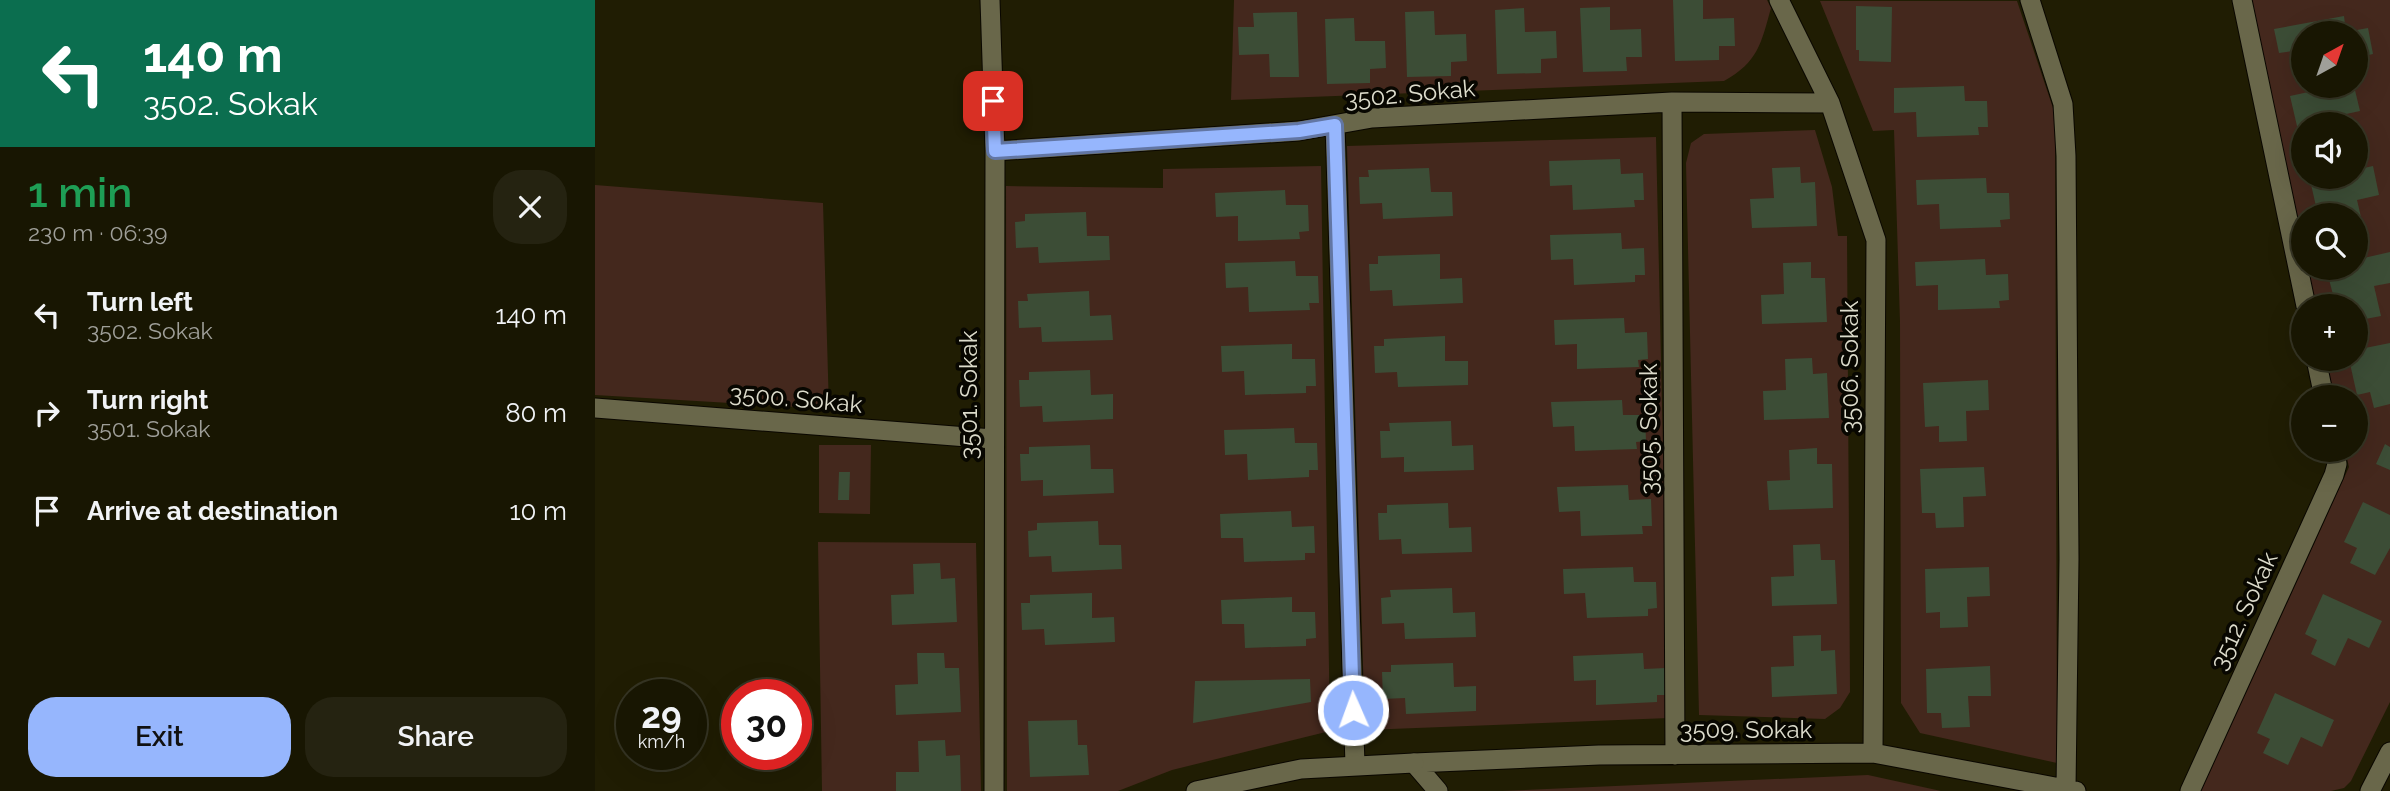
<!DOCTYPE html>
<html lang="en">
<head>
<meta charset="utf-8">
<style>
  body { margin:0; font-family:Raleway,sans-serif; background:#252311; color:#f1f3f6; height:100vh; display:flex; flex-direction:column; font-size:26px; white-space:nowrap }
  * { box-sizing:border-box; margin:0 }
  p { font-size:23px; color:#9f9f99 }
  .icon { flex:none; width:38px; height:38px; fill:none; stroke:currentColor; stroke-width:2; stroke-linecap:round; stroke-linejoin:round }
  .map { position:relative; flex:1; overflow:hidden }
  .panel { display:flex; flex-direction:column; background:#181602; width:595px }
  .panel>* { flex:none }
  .guide { background:#0b6e4f; color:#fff; overflow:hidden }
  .needle { width:46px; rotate:40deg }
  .tools { position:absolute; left:1696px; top:21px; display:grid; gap:14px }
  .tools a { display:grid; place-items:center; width:77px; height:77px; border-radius:50%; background:#181602; box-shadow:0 7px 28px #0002,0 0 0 2px #363524; font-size:35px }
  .speed { position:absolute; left:21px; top:679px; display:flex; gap:14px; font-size:35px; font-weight:700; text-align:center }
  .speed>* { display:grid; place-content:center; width:91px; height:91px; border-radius:50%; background:#181602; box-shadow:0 7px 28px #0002,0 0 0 2px #363524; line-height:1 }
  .speed small { font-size:18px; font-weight:400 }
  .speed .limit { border:10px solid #d22; background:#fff; color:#111 }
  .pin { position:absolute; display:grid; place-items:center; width:60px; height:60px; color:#fff; margin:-30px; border-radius:14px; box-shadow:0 4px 10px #0006 }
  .me { position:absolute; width:77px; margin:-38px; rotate:358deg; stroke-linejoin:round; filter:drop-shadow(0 0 5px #0008) }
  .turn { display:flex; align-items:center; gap:24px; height:147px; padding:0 28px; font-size:32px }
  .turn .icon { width:91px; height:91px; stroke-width:2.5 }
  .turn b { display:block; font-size:49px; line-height:60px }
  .round { display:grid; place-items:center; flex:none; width:74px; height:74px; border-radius:28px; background:#252311 }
  .summary { display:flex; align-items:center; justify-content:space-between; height:119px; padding:0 28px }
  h1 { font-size:42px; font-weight:600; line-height:52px; color:#1e9e55 }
  .action { display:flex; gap:14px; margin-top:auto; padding:14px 28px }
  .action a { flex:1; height:80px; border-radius:28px; background:#96b6fd; color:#111; font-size:28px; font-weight:600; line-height:80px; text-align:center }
  .action a+a { background:#252311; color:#f1f3f6 }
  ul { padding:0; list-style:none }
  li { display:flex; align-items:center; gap:21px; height:98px; padding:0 28px }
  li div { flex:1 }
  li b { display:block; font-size:26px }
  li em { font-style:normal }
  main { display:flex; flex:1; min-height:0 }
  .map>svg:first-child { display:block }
  .green { fill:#44281d; fill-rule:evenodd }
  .building { fill:#3c4d36 }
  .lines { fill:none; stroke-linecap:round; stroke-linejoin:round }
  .minor-casing { stroke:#0a0700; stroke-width:21 }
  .tertiary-casing { stroke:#0a0700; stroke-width:21 }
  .minor { stroke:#69674a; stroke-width:19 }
  .tertiary { stroke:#69674a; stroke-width:19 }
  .route-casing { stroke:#6276a4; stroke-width:18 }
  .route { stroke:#96b6fd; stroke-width:12 }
  .labels { text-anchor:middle; stroke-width:7; stroke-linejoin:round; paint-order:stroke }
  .street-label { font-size:24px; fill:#dcdbcb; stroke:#080701 }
</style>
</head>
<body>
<main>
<section class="panel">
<div class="guide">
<div class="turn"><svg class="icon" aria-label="left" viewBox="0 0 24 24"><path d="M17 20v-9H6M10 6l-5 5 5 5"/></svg><div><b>140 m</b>3502. Sokak</div></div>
</div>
<div class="summary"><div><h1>1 min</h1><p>230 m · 06:39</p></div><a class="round"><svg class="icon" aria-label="close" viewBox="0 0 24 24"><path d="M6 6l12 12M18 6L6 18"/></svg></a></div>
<ul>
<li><svg class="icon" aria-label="left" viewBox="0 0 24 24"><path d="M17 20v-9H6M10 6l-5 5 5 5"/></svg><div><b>Turn left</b><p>3502. Sokak</p></div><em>140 m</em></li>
<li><svg class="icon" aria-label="right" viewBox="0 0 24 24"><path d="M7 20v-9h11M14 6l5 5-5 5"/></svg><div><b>Turn right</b><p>3501. Sokak</p></div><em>80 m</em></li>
<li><svg class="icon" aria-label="arrive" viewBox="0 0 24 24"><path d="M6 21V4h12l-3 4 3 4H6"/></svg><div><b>Arrive at destination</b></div><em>10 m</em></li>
</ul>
<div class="action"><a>Exit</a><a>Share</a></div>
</section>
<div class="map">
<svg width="1795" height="791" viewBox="0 0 1795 791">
  <rect width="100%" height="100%" fill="#201d03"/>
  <!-- green -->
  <path class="green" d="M 639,0 L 1172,0 L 1176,8 C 1166,44 1163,62 1129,81 L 636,100 Z
    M 1657,0 L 1795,0 L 1795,702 L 1756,781 L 1749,788 L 1736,791 L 1606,791 L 1754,467 L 1750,450 L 1760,450 L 1760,397 L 1739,397 L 1731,359 L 1760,359 L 1760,306 L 1720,306 L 1712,268 L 1760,268 L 1760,215 L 1708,215 L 1708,248 ZM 1708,33 L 1760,33 L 1760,86 L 1708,86 ZM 1708,124 L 1760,124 L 1760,177 L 1708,177 Z
    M 1225,1 L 1422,1 L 1460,114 L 1462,763 L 1325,733 L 1306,703 L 1305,322 L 1299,130 L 1278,131 Z
    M 1220,130 L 1237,187 L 1243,236 L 1252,236 L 1255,692 L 1245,708 L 1230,719 L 1104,715 L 1091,163 L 1096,143 L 1109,134 Z
    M 1061,137 L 1074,718 L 770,730 L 752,146 Z
    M 726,166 L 735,731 L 577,770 L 523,791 L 412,791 L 411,186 L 568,188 L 568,169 Z
    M 0,185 L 228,203 L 234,409 L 0,395 Z
    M 224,445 L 276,445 L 275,514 L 224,513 Z
    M 223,542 L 381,543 L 386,791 L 227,791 Z
    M 1273,775 L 1346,791 L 907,791 Z"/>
  <!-- building -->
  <path class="building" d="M 1078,0 L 1108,0 L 1108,19 L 1139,18 L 1140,46 L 1124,46 L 1124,60 L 1080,61 Z
    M 1261,6 L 1297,7 L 1296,62 L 1264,61 L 1264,50 L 1261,50 Z
    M 1015,7 L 1015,30 L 1046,29 L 1047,57 L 1031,57 L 1032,71 L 988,72 L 985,8 Z
    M 929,8 L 930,32 L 961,31 L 962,58 L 946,59 L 946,73 L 902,74 L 900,10 Z
    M 839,11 L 840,35 L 871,34 L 872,61 L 856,62 L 856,76 L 812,77 L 810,12 Z
    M 702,12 L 704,77 L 675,77 L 674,54 L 644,55 L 643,27 L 659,27 L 658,13 Z
    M 1749,16 L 1751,32 L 1773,28 L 1778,54 L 1769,56 L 1770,63 L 1760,65 L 1760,33 L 1708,33 L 1708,57 L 1705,50 L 1684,53 L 1679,29 Z
    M 759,18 L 760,41 L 790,41 L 791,68 L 775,69 L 775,83 L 732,84 L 730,19 Z
    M 1369,86 L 1370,101 L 1392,101 L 1393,127 L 1383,127 L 1384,135 L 1322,137 L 1321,112 L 1299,113 L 1299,88 Z
    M 1741,86 L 1759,86 L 1765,111 L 1742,116 L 1744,124 L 1708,124 L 1708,138 L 1705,139 L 1695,96 Z
    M 1025,159 L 1026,174 L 1048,173 L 1049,200 L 1039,200 L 1040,207 L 978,210 L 977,185 L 955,186 L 954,161 Z
    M 1778,166 L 1784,195 L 1762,200 L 1769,230 L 1760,232 L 1760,215 L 1723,215 L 1715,180 L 1760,177 L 1760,170 Z
    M 1205,167 L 1206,183 L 1220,182 L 1222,226 L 1157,228 L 1155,199 L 1179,198 L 1177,168 Z
    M 834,168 L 836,192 L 857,192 L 858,216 L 788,219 L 787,203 L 765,204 L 764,177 L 774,177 L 773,170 Z
    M 1391,178 L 1392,193 L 1414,193 L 1415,219 L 1405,220 L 1406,227 L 1345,229 L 1344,204 L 1322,205 L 1321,180 Z
    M 690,190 L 691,205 L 713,205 L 714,231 L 704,232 L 705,239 L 643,241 L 643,216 L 621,217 L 620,193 Z
    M 491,212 L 492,236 L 514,236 L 515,260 L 444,263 L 443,247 L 421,248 L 420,222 L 430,221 L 430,214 Z
    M 1026,233 L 1027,249 L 1049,248 L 1050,275 L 1040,275 L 1040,282 L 979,285 L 978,259 L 956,260 L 955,235 Z
    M 1795,252 L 1795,283 L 1779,286 L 1786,316 L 1760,321 L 1760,306 L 1741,306 L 1731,268 L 1760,268 L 1760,260 Z
    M 845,254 L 845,279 L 867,278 L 868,303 L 798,306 L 797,290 L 775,291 L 774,264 L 783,264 L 783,256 Z
    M 1390,259 L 1391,275 L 1413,274 L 1414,300 L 1404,301 L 1405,308 L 1343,310 L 1343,285 L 1321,286 L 1320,262 Z
    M 700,261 L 701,276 L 723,276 L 724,303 L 714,303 L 715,310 L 654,312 L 653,287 L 631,288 L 630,263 Z
    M 1216,262 L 1216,278 L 1230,278 L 1232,322 L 1167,324 L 1166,295 L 1189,294 L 1188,263 Z
    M 494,291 L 495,316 L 516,315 L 518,340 L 447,342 L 446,327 L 424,328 L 423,301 L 433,301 L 432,294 Z
    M 1029,318 L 1030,333 L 1052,332 L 1053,359 L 1043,360 L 1044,367 L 982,369 L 982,344 L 960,345 L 959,320 Z
    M 850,336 L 850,361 L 873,361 L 873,385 L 803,387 L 802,372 L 780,373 L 779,346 L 789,346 L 789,339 Z
    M 1795,343 L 1795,404 L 1779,408 L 1775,392 L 1762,395 L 1754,359 L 1760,359 L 1760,350 Z
    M 697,344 L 697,359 L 720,359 L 721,386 L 711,386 L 711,393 L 650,395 L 649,371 L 627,372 L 626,346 Z
    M 1217,358 L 1218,374 L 1232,373 L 1234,418 L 1169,420 L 1168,391 L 1191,390 L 1190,359 Z
    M 495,370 L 496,395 L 518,394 L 518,419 L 448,422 L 447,406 L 425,407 L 424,380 L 434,380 L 434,372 Z
    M 1393,380 L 1394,410 L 1371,411 L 1372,441 L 1344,442 L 1344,426 L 1330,427 L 1328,383 Z
    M 1027,400 L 1028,415 L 1050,415 L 1051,441 L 1041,442 L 1042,449 L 980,451 L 979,426 L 958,427 L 956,402 Z
    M 856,421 L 857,446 L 878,445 L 879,470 L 809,472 L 809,457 L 786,458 L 785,431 L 795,431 L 794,423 Z
    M 699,428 L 700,443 L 722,443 L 723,470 L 714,470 L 714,477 L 653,480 L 652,454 L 630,455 L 629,430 Z
    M 1790,444 L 1795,447 L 1795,470 L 1781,464 Z
    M 495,445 L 496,469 L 518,469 L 519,493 L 448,496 L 448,480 L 426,481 L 425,454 L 434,454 L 434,447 Z
    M 1222,448 L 1222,464 L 1237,464 L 1238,508 L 1174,510 L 1172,481 L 1195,480 L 1194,450 Z
    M 1389,467 L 1391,496 L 1368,497 L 1369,527 L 1341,528 L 1340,513 L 1327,513 L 1325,469 Z
    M 244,472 L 255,472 L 254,500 L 243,500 Z
    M 1033,485 L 1034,500 L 1056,499 L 1057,526 L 1047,526 L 1048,534 L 986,536 L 985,511 L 964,512 L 962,487 Z
    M 1768,502 L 1795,515 L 1795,548 L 1780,575 L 1755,563 L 1762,548 L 1749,542 Z
    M 853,503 L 854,528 L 876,527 L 877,552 L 807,554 L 806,539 L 784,540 L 783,513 L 792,513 L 792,505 Z
    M 696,511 L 697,527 L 719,526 L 720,553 L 710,553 L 710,560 L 649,562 L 648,538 L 626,538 L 625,514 Z
    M 503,521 L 504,545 L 526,545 L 527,569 L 457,572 L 456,556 L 434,557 L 433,531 L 442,530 L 442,523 Z
    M 1225,544 L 1226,560 L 1240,560 L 1242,604 L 1177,606 L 1176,577 L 1199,576 L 1198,545 Z
    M 345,563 L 346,579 L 360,578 L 362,622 L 297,625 L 296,595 L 319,594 L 318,564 Z
    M 1038,567 L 1039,582 L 1061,582 L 1062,608 L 1053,609 L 1053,616 L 992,618 L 990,593 L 969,594 L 968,569 Z
    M 1394,567 L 1395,596 L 1372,597 L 1373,627 L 1345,628 L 1345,612 L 1331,613 L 1330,569 Z
    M 857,588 L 858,613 L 880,612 L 881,637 L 810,639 L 809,623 L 787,624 L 786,598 L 796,597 L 795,590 Z
    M 497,593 L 497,618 L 519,617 L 520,642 L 450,645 L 449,629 L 427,630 L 426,603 L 435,603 L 435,595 Z
    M 1728,594 L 1787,621 L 1774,648 L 1753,638 L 1740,666 L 1716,654 L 1722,640 L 1710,634 Z
    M 697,597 L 697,612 L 720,612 L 721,638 L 711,639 L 711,646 L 650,648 L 649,624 L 627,624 L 626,600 Z
    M 1226,635 L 1226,651 L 1240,650 L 1242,694 L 1177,697 L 1176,667 L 1199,666 L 1198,636 Z
    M 322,653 L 349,653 L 350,668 L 364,668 L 366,712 L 301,715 L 300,685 L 323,684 Z
    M 1048,653 L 1049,669 L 1071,668 L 1072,695 L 1062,695 L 1062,702 L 1001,705 L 1001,680 L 979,681 L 978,656 Z
    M 858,663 L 859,687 L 881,686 L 881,711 L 811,714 L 810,698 L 788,699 L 787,672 L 796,672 L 796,665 Z
    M 1395,666 L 1396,696 L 1373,696 L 1375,727 L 1347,728 L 1346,713 L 1332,713 L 1331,669 Z
    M 715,679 L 716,702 L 598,723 L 600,681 Z
    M 1680,693 L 1739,720 L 1727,747 L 1706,737 L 1693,765 L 1668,753 L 1675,739 L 1662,733 Z
    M 482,720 L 483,745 L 492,745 L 494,775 L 435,777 L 433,721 Z
    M 350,740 L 351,756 L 365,755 L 366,791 L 301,791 L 301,772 L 324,772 L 323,741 Z"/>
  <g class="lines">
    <!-- minor casing -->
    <g class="minor-casing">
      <path id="minor" d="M 395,0 L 400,151 L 399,791
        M 1184,0 L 1235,103 L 1281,240 L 1278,753
        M 1435,0 L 1468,104 L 1471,156 L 1474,559 L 1471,789
        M 1647,0 L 1711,306
        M 1077,102 L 1080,755
        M 740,125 L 760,765
        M 400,151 L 704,131 L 777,118 L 1077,102 L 1235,103
        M 1721,359 L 1729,397
        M 0,408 L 398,439
        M 819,763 L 1004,755 L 1278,753 L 1481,791
        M 819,763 L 843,791
        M 1595,791 L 1739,475 L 1742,464 L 1740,450
        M 1775,791 L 1795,752"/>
    </g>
    <!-- tertiary casing -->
    <g class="tertiary-casing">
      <path id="tertiary" d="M 601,791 L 706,769 L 819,763"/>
    </g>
    <!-- minor -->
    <use href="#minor" class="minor"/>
    <!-- tertiary -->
    <use href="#tertiary" class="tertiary"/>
  </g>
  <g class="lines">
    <!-- route casing -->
    <g class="route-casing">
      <path id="route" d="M 398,101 L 400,151 L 704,131 L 740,125 L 758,710"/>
    </g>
    <!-- route -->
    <use href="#route" class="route"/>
  </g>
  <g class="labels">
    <!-- street labels -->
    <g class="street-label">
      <text transform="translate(815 94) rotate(-5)" y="8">3502. Sokak</text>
      <text transform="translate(1255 367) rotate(-90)" y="8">3506. Sokak</text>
      <text transform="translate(374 395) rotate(-90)" y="8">3501. Sokak</text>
      <text transform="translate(201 399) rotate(5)" y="8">3500. Sokak</text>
      <text transform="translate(1054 429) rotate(-90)" y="8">3505. Sokak</text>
      <text transform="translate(1649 611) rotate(-65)" y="8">3512. Sokak</text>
      <text x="1151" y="738">3509. Sokak</text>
    </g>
  </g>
</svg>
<div class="tools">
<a><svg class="needle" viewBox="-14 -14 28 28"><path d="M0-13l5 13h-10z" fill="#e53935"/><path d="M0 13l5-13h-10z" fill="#9f9f99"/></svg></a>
<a><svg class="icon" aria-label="sound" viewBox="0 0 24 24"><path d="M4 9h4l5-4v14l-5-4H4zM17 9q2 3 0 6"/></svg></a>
<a><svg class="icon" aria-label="search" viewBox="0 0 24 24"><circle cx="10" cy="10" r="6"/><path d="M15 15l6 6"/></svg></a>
<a>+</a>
<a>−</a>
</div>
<div class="speed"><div>29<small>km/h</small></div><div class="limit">30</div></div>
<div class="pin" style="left:398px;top:101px;background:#d93025"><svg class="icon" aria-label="arrive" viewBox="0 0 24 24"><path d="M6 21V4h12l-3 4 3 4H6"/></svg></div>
<svg class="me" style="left:758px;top:710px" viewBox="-20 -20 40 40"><circle r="17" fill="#96b6fd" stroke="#fff" stroke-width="3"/><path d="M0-11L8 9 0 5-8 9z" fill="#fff"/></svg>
</div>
</main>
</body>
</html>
